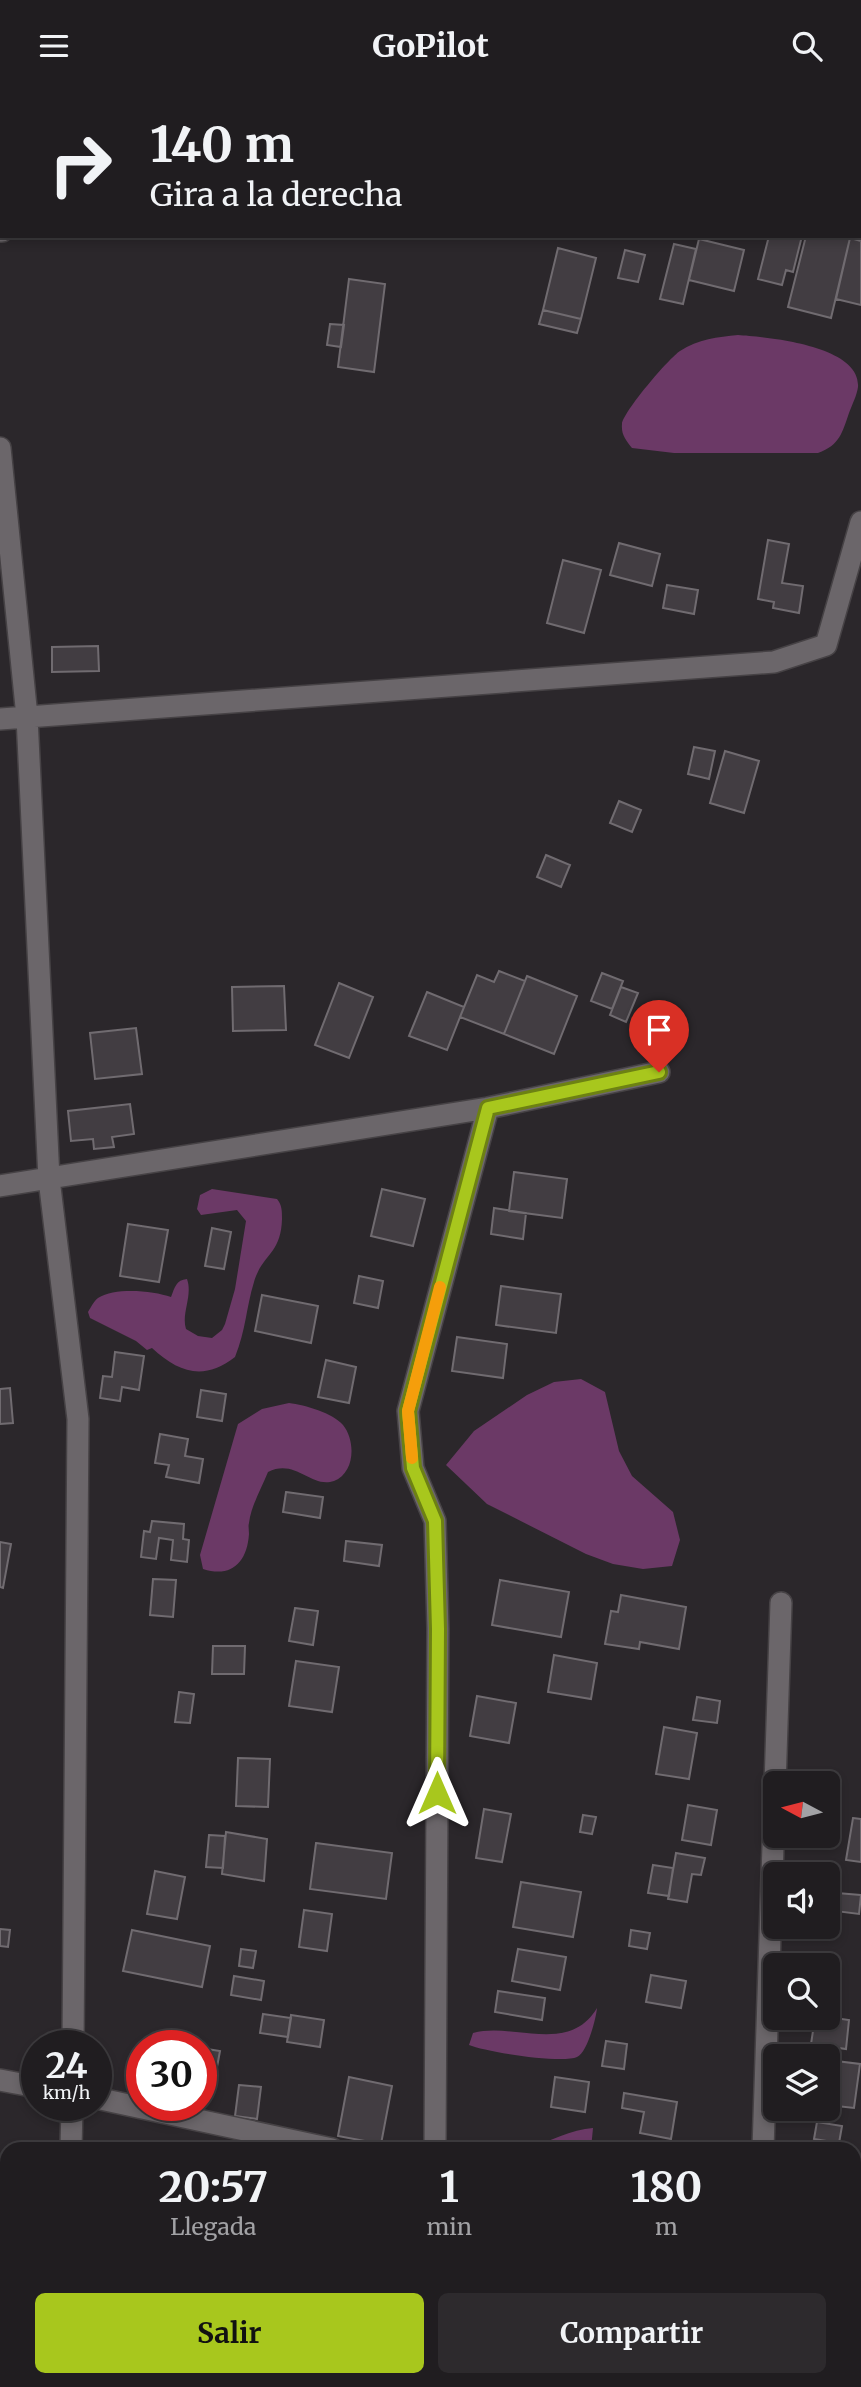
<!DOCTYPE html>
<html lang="es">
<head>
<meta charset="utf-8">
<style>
  body { margin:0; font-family:Merriweather,serif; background:#2d2a2d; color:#f1f3f6; height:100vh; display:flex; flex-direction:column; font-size:26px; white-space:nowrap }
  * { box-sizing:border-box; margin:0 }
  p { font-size:23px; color:#a2a2a5 }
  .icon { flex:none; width:38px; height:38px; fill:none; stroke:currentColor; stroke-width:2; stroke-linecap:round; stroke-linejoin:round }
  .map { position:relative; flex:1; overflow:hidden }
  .side { position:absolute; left:0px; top:2051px; width:861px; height:245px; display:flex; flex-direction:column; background:#201d20; border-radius:21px 21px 0 0; box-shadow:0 4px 10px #0003,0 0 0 2px #3d3b3e }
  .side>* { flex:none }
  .top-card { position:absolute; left:0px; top:0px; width:861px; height:147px; box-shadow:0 4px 10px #0003,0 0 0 2px #3d3b3e; background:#201d20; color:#f1f3f6; overflow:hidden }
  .needle { width:46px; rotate:277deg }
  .tools { position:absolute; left:763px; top:1680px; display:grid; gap:14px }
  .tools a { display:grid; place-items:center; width:77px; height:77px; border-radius:10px; background:#201d20; box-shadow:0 4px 10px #0003,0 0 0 2px #3d3b3e; font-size:35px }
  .speed { position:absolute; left:21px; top:1939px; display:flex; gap:14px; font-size:35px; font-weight:700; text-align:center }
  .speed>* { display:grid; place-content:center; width:91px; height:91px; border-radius:50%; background:#201d20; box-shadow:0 4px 10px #0003,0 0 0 2px #3d3b3e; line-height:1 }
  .speed small { font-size:18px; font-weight:400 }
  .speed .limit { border:10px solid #d22; background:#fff; color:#111 }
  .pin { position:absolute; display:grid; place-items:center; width:60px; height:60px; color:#fff; margin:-72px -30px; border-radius:50% 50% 50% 0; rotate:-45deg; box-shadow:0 0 7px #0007 }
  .pin .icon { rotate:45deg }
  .me { position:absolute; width:77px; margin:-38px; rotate:0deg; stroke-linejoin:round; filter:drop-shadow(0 0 5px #0008) }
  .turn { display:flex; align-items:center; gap:24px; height:147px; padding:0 35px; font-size:32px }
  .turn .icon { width:91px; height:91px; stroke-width:2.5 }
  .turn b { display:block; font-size:49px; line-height:60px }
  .eta { display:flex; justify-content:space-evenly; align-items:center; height:119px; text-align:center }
  .eta b { font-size:42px; font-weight:700; line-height:49px }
  .primary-button { display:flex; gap:14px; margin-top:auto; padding:14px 35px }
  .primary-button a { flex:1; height:80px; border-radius:10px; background:#a8c71d; color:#111; font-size:28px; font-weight:700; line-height:80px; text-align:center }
  .primary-button a+a { background:#2d2a2d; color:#f1f3f6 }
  header { display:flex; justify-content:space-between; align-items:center; height:91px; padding:0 35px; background:#201d20; font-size:32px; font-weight:700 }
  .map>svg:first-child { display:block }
  .forest { fill:#6b3966 }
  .building { fill:#423d42; stroke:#706b70; stroke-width:2 }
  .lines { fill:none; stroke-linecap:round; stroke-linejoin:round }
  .minor-casing { stroke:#464245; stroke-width:24 }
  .minor { stroke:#6b666a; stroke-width:21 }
  .route-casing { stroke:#6d8113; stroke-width:18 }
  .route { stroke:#a8c71d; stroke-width:12 }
  .slow { stroke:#f59e0b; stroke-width:12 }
</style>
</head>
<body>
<header><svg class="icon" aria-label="menu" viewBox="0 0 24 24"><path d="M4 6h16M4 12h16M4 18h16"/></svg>GoPilot<svg class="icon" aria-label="search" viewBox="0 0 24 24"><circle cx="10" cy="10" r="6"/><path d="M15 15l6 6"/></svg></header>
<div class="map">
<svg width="861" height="2296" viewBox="0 0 861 2296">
  <rect width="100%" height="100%" fill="#2b272b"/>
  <!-- forest -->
  <path class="forest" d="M 738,244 C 766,246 861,254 858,296 C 857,304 852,314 849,322 C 842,342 840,354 818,362 L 674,362 L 632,357 C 626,349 621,344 622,333 C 623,321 669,267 680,260 C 698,248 718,246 738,244 Z
    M 212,1098 L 277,1108 C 282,1114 282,1120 282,1128 C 281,1164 262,1163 254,1191 C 246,1217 246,1239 235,1266 C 204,1290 179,1282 152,1257 L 147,1259 L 136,1250 L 90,1227 L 88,1221 C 91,1216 94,1210 98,1207 C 116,1196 153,1200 171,1206 C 175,1196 176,1189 187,1188 C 193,1205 181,1222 186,1238 L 198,1245 L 212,1247 L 222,1239 L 225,1233 L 235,1198 L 246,1130 L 237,1119 L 201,1124 L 197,1118 L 200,1104 Z
    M 581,1288 L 605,1301 L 619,1360 L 632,1385 L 673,1421 L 680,1449 L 672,1475 L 643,1478 L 613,1473 L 586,1463 L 487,1413 L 446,1374 L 474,1340 L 527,1304 L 554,1291 Z
    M 289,1312 C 305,1314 333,1322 343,1334 C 356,1350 355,1382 334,1390 C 311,1398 296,1367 268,1381 C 262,1396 251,1415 249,1432 C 248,1435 249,1439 249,1443 C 247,1472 231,1487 203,1478 L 200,1464 L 238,1333 L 262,1318 Z
    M 597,1917 C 596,1928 587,1962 577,1966 C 562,1973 486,1961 469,1954 L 473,1942 C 514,1931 569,1964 597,1917 Z
    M 593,2037 L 591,2058 L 528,2058 C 548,2051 572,2038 593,2037 Z"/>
  <!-- building -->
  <path class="building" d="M 821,0 L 861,0 L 861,33 L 859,33 L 859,2 Z
    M 769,145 L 802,145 L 793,181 L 786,179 L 782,194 L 758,188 Z
    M 806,145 L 850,147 L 831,227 L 788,216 Z
    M 850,147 L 861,150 L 861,214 L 836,208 Z
    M 699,148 L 744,159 L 734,200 L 689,189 Z
    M 674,153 L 696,158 L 683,213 L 660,208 Z
    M 558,157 L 596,167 L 581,228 L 543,219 Z
    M 625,159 L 645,164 L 638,191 L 618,187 Z
    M 349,188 L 385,193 L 374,281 L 338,276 Z
    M 543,219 L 581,228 L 577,242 L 539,233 Z
    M 330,233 L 344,234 L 341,256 L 327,254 Z
    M 768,449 L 789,453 L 782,492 L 803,495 L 799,522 L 773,517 L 774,511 L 758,508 Z
    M 619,452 L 660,463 L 652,495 L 610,484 Z
    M 563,469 L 601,479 L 584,542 L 547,532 Z
    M 667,494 L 698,499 L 694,523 L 663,517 Z
    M 98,555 L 99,580 L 52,581 L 52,556 Z
    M 694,656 L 715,660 L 709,688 L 688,683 Z
    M 725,660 L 759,670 L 744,722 L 710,712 Z
    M 619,710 L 641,719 L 632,741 L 610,732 Z
    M 546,764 L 570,774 L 561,796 L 537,786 Z
    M 499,880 L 525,890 L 504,943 L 460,926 L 477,884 L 494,891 Z
    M 602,882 L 623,890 L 612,918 L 591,910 Z
    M 527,885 L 577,905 L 554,963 L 504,943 Z
    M 339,892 L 373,906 L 349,967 L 315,954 Z
    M 284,895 L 286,939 L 233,940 L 232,896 Z
    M 621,896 L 638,902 L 626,931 L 610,924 Z
    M 427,901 L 464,916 L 447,959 L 409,945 Z
    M 136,937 L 142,983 L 95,988 L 90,942 Z
    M 130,1013 L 134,1043 L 112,1046 L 114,1056 L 94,1058 L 93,1048 L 71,1050 L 68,1020 Z
    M 514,1081 L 567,1088 L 562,1127 L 509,1120 Z
    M 382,1098 L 425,1108 L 413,1155 L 371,1145 Z
    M 494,1117 L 526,1122 L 523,1148 L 491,1143 Z
    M 128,1133 L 168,1139 L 159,1191 L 120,1185 Z
    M 212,1137 L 231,1141 L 224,1178 L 205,1175 Z
    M 359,1185 L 383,1190 L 378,1217 L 354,1212 Z
    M 501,1195 L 561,1203 L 556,1242 L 496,1234 Z
    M 262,1204 L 318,1215 L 311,1252 L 255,1240 Z
    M 457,1246 L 507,1253 L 503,1287 L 452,1280 Z
    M 115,1261 L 144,1265 L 139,1299 L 122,1296 L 120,1310 L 100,1307 L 103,1285 L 112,1286 Z
    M 326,1269 L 356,1276 L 349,1312 L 318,1306 Z
    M 10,1297 L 13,1332 L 0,1333 L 0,1298 Z
    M 201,1299 L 226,1303 L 222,1330 L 197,1326 Z
    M 160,1343 L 188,1348 L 185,1365 L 203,1368 L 199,1392 L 166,1386 L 169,1374 L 155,1372 Z
    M 286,1401 L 323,1406 L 320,1427 L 283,1421 Z
    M 152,1430 L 184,1433 L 183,1448 L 189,1449 L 187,1471 L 171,1469 L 173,1449 L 159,1447 L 156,1468 L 141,1466 L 144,1440 L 150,1441 Z
    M 346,1450 L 382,1454 L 379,1475 L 344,1470 Z
    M 0,1451 L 11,1453 L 3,1497 L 0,1496 Z
    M 153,1488 L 176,1489 L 173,1526 L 150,1524 Z
    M 500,1489 L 569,1501 L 561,1546 L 492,1534 Z
    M 621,1504 L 686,1516 L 679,1558 L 640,1551 L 639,1558 L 605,1553 L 611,1520 L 618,1521 Z
    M 295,1517 L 318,1520 L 313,1554 L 289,1550 Z
    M 213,1555 L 245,1555 L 244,1583 L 212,1583 Z
    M 554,1564 L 597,1572 L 591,1608 L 548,1601 Z
    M 296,1570 L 339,1576 L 332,1621 L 289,1615 Z
    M 179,1601 L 194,1603 L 190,1632 L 175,1631 Z
    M 477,1605 L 516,1612 L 509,1652 L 470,1645 Z
    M 697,1606 L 720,1610 L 717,1632 L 693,1629 Z
    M 664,1636 L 697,1642 L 689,1688 L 656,1683 Z
    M 238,1667 L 270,1668 L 268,1716 L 236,1715 Z
    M 688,1714 L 717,1719 L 711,1754 L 682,1749 Z
    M 484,1718 L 511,1723 L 502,1771 L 476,1767 Z
    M 583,1724 L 596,1726 L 592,1743 L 580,1741 Z
    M 853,1727 L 861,1728 L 861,1771 L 846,1769 Z
    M 226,1741 L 267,1748 L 264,1790 L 222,1783 Z
    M 209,1744 L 225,1745 L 223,1777 L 206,1776 Z
    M 316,1752 L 392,1762 L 386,1808 L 310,1798 Z
    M 676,1762 L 705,1767 L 701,1784 L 692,1783 L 687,1811 L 668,1808 Z
    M 653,1774 L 673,1777 L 669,1805 L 648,1802 Z
    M 155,1780 L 185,1786 L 177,1828 L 147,1823 Z
    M 521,1791 L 581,1801 L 573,1846 L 513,1836 Z
    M 837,1802 L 861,1804 L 859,1823 L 835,1820 Z
    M 304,1819 L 332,1823 L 327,1860 L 299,1856 Z
    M 0,1838 L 10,1839 L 8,1856 L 0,1855 Z
    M 132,1839 L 210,1855 L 202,1896 L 123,1880 Z
    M 631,1839 L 650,1842 L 647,1858 L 629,1855 Z
    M 241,1858 L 256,1860 L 253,1877 L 239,1875 Z
    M 518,1858 L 566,1866 L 560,1899 L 512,1890 Z
    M 651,1884 L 686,1890 L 681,1917 L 646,1911 Z
    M 234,1885 L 264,1890 L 261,1909 L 231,1904 Z
    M 498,1900 L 545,1907 L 542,1929 L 495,1921 Z
    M 263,1923 L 291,1927 L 288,1946 L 260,1942 Z
    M 291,1924 L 324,1929 L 320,1956 L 287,1951 Z
    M 828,1926 L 849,1929 L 846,1958 L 811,1953 L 815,1927 Z
    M 606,1950 L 627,1953 L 624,1978 L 602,1975 Z
    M 201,1957 L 220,1960 L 211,2008 L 201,2006 Z
    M 828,1969 L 860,1973 L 854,2017 L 828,2014 Z
    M 349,1986 L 392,1995 L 381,2053 L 338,2045 Z
    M 555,1986 L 589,1991 L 585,2021 L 551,2016 Z
    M 239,1994 L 261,1996 L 257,2028 L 235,2025 Z
    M 624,2002 L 677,2011 L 671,2048 L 640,2042 L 644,2021 L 622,2017 Z
    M 817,2031 L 842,2035 L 839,2052 L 814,2048 Z
    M 854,2106 L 861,2107 L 858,2135 L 854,2134 Z"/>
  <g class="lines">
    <!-- minor casing -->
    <g class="minor-casing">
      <path id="minor" d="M 784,2 L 785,0
        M 859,74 L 861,74
        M 0,140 L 2,140
        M 0,357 L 27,626 L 49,1088 L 78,1328 L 73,1955
        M 0,628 L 774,571 L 826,554 L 861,431
        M 0,1095 L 488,1017 L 659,981
        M 0,1989 L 37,1996
        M 96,2007 L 332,2058
        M 71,2058 L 72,2014
        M 435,2058 L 438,1538 L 435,1430 L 413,1377 L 408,1320 L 488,1017
        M 763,2058 L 781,1512
        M 854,2173 L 861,2174
        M 67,2296 L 67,2289
        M 432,2296 L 432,2289
        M 757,2296 L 757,2289"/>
    </g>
    <!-- minor -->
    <use href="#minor" class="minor"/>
  </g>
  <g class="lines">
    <!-- route casing -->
    <g class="route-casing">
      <path id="route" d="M 437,1702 L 438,1538 L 435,1430 L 413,1377 L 408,1320 L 488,1017 L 659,981"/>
    </g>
    <!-- route -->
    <use href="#route" class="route"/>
    <!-- slow -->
    <path class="slow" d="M 412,1367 L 408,1320 L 440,1196"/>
  </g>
</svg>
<div class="tools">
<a><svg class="needle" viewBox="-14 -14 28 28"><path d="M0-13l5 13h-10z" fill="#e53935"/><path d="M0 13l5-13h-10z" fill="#a2a2a5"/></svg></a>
<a><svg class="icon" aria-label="sound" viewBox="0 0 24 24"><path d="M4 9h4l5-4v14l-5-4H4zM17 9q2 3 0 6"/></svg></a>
<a><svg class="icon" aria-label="search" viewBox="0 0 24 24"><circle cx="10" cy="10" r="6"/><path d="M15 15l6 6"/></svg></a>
<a><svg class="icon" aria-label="layers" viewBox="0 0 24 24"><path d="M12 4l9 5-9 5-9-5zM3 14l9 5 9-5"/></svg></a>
</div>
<div class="speed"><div>24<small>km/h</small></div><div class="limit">30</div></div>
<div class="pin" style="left:659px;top:981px;background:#d93025"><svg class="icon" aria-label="arrive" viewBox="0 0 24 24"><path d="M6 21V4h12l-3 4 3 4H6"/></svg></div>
<svg class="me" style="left:437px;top:1702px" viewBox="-20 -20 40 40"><path d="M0-17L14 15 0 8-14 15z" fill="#a8c71d" stroke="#fff" stroke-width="4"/></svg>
<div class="top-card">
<div class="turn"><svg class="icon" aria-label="right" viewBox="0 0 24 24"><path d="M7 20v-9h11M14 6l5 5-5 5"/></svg><div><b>140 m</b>Gira a la derecha</div></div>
</div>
<section class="side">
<div class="eta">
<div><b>20:57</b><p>Llegada</p></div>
<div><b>1</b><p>min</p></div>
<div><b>180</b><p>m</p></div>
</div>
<div class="primary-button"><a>Salir</a><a>Compartir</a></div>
</section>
</div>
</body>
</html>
